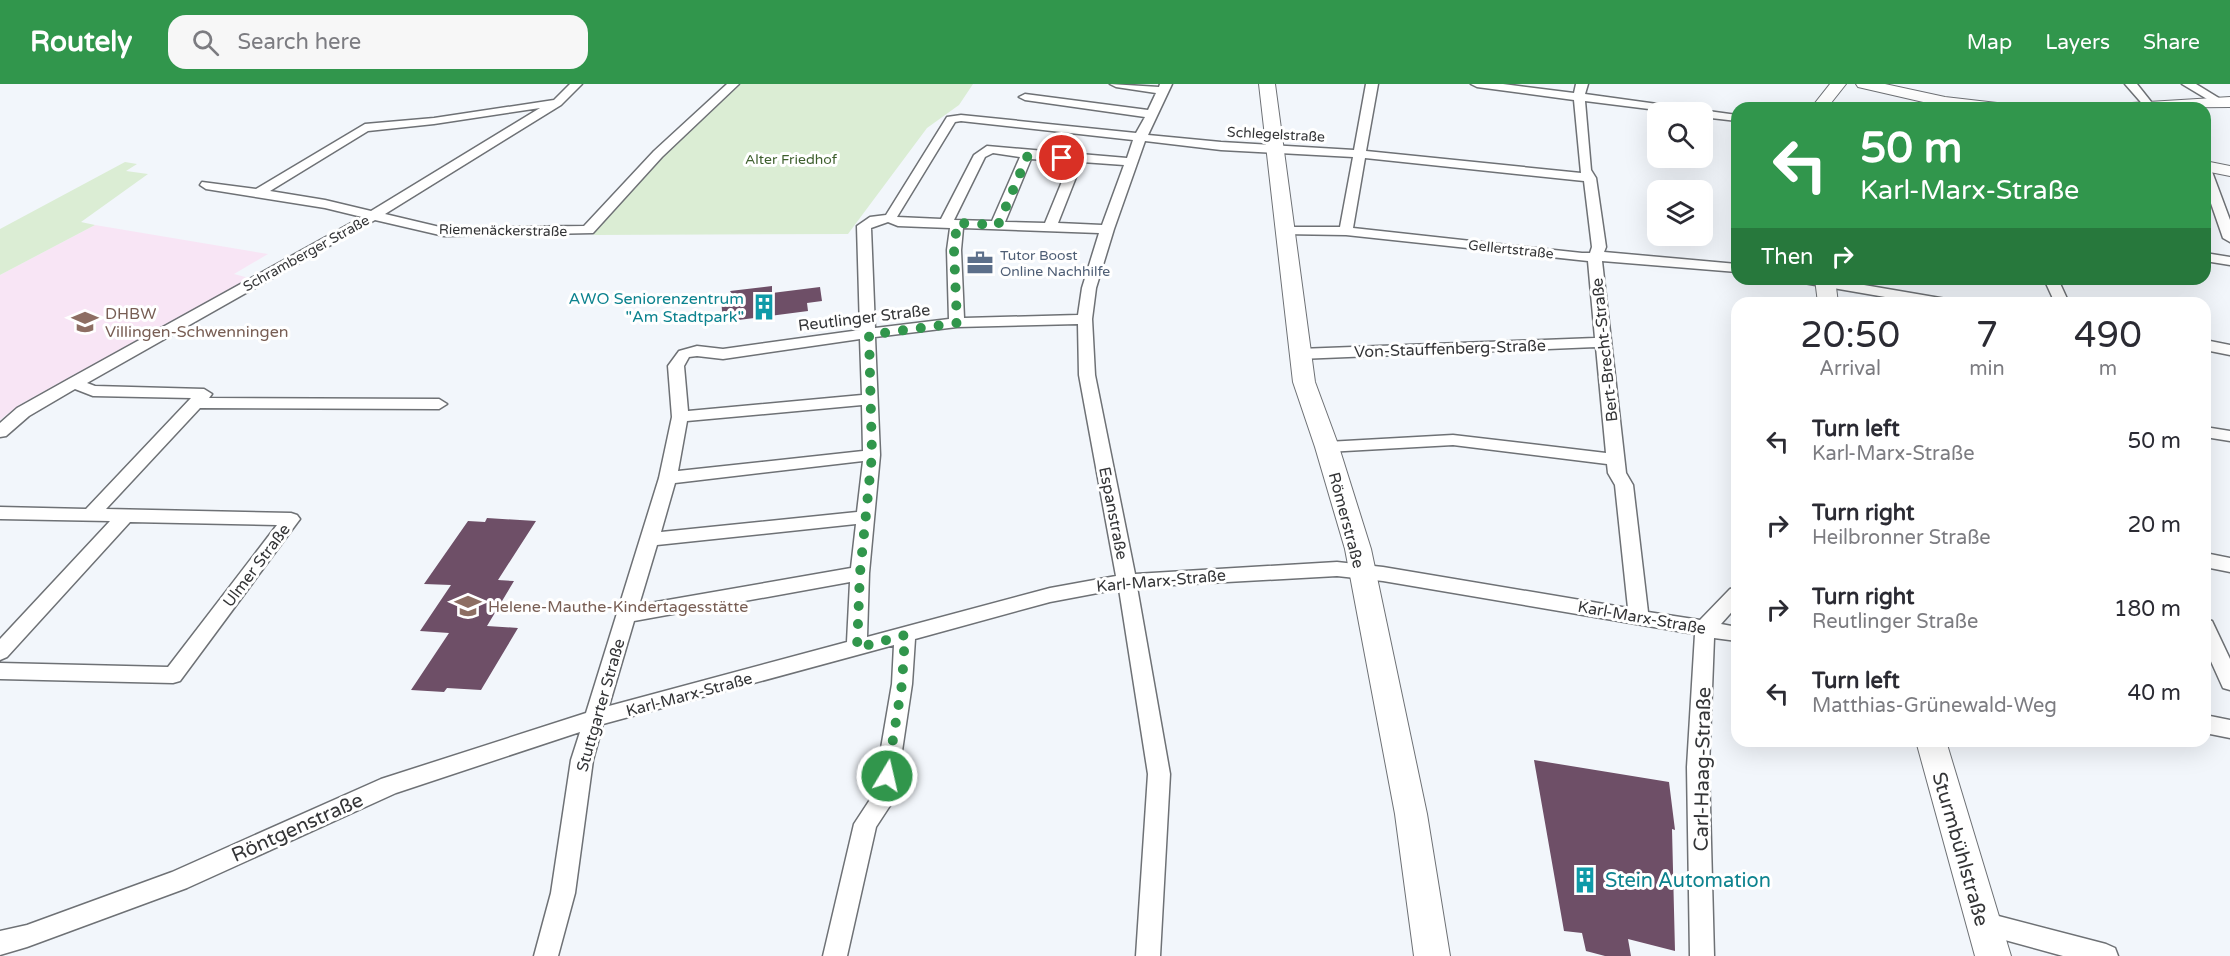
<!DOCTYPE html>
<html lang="en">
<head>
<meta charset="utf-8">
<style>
  body { margin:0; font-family:"Varela Round",sans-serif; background:#f7f7f7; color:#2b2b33; height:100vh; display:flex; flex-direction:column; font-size:22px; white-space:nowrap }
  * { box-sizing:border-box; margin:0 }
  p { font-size:20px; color:#7c7c81 }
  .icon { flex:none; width:33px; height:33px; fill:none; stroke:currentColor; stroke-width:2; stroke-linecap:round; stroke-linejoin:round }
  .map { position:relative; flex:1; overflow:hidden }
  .panel { position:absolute; left:1731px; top:213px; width:480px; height:450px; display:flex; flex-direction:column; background:#fff; border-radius:18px; box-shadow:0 6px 24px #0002 }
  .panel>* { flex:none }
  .hud { position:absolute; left:1731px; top:18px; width:480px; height:183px; border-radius:18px; box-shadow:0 6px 24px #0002; background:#31964c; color:#fff; overflow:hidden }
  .controls { position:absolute; left:1647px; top:18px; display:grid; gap:12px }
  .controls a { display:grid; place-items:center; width:66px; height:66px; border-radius:12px; background:#fff; box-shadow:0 6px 24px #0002; font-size:30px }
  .pin { position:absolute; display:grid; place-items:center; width:51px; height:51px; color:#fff; margin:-26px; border:3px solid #fff; border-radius:50%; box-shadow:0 2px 6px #0007 }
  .me { position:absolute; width:66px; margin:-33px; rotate:9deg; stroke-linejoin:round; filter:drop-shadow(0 0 4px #0008) }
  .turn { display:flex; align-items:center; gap:21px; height:126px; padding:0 30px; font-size:27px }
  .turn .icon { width:78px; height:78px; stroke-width:2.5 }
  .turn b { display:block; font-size:42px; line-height:51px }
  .then { display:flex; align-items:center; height:57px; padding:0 30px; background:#0003; gap:12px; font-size:22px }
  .eta { display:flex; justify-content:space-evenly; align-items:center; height:102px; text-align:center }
  .eta b { font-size:36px; font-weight:600; line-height:42px }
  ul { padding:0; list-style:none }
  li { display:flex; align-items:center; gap:18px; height:84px; padding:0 30px }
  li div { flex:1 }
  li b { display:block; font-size:22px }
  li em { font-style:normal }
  header { display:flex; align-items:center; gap:36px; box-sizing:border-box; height:84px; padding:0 30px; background:#31964c; color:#fff }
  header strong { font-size:28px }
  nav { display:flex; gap:33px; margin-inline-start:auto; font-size:21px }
  .search { width:420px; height:54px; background:#f7f7f7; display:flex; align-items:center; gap:15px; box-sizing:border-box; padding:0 21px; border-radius:18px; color:#7c7c81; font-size:22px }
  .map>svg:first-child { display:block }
  .education { fill:#f8e5f5 }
  .green { fill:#dbedd4 }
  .building { fill:#6e4f67 }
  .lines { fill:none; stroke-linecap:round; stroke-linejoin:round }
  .street-casing { stroke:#6e7175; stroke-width:3 }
  .secondary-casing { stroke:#6e7175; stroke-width:2 }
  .street { fill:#fff; fill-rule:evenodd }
  .secondary { fill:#fff; fill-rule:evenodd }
  .route { stroke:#31964c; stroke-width:10; stroke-dasharray:0 18 }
  .labels { text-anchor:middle; stroke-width:6; stroke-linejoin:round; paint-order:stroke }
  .far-street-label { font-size:14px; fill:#343537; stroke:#fff }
  .far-park-label { font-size:14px; fill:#3e5f2e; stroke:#fff }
  .far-service-label { font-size:14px; fill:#4e5e75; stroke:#fff; text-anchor:start }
  .culture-label { font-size:16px; fill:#0d838f; stroke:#fff; text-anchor:end }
  .education-label { font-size:16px; fill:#785e54; stroke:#fff; text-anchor:start }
  .street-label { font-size:16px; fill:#343537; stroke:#fff }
  .near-street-label { font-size:20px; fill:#343537; stroke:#fff }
  .near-culture-label { font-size:20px; fill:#0d838f; stroke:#fff; text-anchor:start }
</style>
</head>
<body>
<header>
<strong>Routely</strong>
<div class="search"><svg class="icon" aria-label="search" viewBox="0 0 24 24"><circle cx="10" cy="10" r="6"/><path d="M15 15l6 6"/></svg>Search here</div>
<nav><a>Map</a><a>Layers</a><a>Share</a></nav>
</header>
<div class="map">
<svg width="2230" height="872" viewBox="0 0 2230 872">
  <rect width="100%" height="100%" fill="#f2f6fb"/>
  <!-- education -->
  <path class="education" d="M 95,141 L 268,170 L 234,190 L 249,194 L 19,321 L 0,336 L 0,191 Z"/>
  <!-- green -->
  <path class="green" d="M 741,0 L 973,0 L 959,21 L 927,44 L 848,150 L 593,151 L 659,75 Z
    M 125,78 L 137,80 L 126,87 L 148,90 L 81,138 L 95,141 L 0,191 L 0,145 Z"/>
  <!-- building -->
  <path class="building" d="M 772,202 L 772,209 L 820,203 L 822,217 L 807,219 L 808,227 L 723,238 L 721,215 L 735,214 L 730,207 Z
    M 487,434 L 536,437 L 498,496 L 514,497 L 487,542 L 518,544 L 481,606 L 447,604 L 444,608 L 411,606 L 449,549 L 420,547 L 451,501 L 424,500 L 468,437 L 485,438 Z
    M 1534,676 L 1669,698 L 1675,746 L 1672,745 L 1675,867 L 1628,855 L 1631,872 L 1605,872 L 1586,867 L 1582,849 L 1564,847 Z"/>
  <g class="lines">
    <!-- street casing -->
    <g class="street-casing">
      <path id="street" d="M 570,0 L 582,0 L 561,21 L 385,130 L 444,144 L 584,142 L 654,67 L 727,0 L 739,0 L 662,73 L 593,149 L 444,152 L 375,136 L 87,299 L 95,302 L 204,305 L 212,310 L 209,314 L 439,315 L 447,320 L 439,325 L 200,324 L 106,425 L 291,429 L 297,431 L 300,435 L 297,439 L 180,597 L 173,599 L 0,595 L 0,579 L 168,583 L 277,441 L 130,438 L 7,573 L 0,576 L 0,555 L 110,437 L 0,435 L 0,423 L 86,425 L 191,314 L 93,312 L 75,305 L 29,332 L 6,352 L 0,353 L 0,339 L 17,324 L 67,296 L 362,133 L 325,124 L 206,105 L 200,101 L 202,98 L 256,105 L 365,40 L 434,34 L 554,16 ZM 540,24 L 371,127 L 325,116 L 270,107 L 368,47 L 434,40 Z
        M 1110,0 L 1159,3 L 1160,0 L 1172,0 L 1148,51 L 1221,58 L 1354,66 L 1366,0 L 1378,0 L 1366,67 L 1581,89 L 1574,16 L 1477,3 L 1471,0 L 1503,0 L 1574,9 L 1576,0 L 1588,0 L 1585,10 L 1737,31 L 1737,37 L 1702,33 L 1702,28 L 1673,28 L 1585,17 L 1591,86 L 1596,94 L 1606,163 L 1604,168 L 1737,180 L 1737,188 L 1602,177 L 1626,389 L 1633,401 L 1648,528 L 1700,536 L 1730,505 L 1737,503 L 1737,522 L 1721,540 L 1737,543 L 1737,557 L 1714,554 L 1709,683 L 1714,872 L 1690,872 L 1687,683 L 1695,550 L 1383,497 L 1337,492 L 1137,503 L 1170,690 L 1160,872 L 1136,872 L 1148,690 L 1119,505 L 1050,518 L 915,555 L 912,600 L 895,714 L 876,743 L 847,872 L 823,872 L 854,740 L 873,711 L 892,600 L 894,561 L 603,640 L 593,676 L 575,809 L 558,872 L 534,872 L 551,809 L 571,676 L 580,648 L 396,709 L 187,804 L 27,863 L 0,871 L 0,847 L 27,841 L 172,788 L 381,695 L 586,629 L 659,394 L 672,333 L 668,282 L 679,267 L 697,262 L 723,265 L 860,246 L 857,142 L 870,133 L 886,131 L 947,33 L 961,31 L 1136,49 L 1145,33 L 1025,16 L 1019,13 L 1025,10 L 1148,26 L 1156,9 L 1116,3 ZM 961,37 L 1133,56 L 1127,74 L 987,62 L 974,71 L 941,135 L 897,133 L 955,38 ZM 1145,57 L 1221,66 L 1353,73 L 1340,143 L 1286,143 L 1281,144 L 1279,147 L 1281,150 L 1346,151 L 1588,177 L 1595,254 L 1299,265 L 1291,270 L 1299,275 L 1596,263 L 1606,369 L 1453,351 L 1327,358 L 1321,359 L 1319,363 L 1321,367 L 1327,368 L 1453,361 L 1607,380 L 1608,389 L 1615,401 L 1628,524 L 1383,483 L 1337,478 L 1135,490 L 1095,291 L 1092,235 L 1096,204 L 1114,145 ZM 993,69 L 1020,73 L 992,137 L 954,136 L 985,73 ZM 1365,74 L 1584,97 L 1592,163 L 1590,169 L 1582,169 L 1353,144 ZM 1031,75 L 1070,78 L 1045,139 L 1005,138 ZM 1082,78 L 1124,81 L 1102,141 L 1058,139 ZM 888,138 L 898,142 L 950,144 L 947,166 L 949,235 L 875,244 L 871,144 ZM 963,144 L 1099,149 L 1082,204 L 1078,231 L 964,234 L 961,166 ZM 1078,240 L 1079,291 L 1116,492 L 1050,504 L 867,553 L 869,489 L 880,371 L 875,253 L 957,243 ZM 860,255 L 862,311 L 688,327 L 684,282 L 689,273 L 697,272 L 723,275 ZM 862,321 L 863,367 L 678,387 L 687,337 ZM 863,377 L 857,428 L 661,448 L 675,399 ZM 856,440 L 851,484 L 639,521 L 657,461 ZM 850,498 L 847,558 L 609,622 L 634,537 Z
        M 2125,0 L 2137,0 L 2156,24 L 2146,24 Z
        M 2182,0 L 2196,0 L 2227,19 L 2225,21 L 2217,21 Z
        M 2205,81 L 2211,85 L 2230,136 L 2230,158 L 2223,154 L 2205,102 Z
        M 2205,169 L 2230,173 L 2230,181 L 2205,177 Z
        M 1797,195 L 1829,195 L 1946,215 L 1953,219 L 1920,219 L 1804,199 Z
        M 2044,195 L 2058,195 L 2069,219 L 2055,219 Z
        M 2205,256 L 2230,261 L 2230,271 L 2205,266 Z
        M 2205,343 L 2230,347 L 2230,357 L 2205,353 Z
        M 2205,469 L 2230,474 L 2230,488 L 2205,483 Z
        M 2205,535 L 2212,537 L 2230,575 L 2230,606 L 2223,604 L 2205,564 Z
        M 2205,631 L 2230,636 L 2230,654 L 2205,649 Z
        M 1983,828 L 2106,860 L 2115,864 L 2118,872 L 2063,872 L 1983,850 L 1974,847 L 1971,839 L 1974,831 Z"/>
    </g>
    <!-- secondary casing -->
    <g class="secondary-casing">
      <path id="secondary" d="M 1259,0 L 1275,0 L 1315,298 L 1339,363 L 1371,465 L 1427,730 L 1450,872 L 1414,872 L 1395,730 L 1345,465 L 1315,363 L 1293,298 Z
        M 1830,0 L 1846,0 L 1827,24 L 1811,24 Z
        M 1856,0 L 1885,0 L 1945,13 L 1997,19 L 2005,24 L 1945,23 L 1858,3 Z
        M 2230,13 L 2230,23 L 2124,24 L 2132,19 Z
        M 2205,77 L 2230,82 L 2230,92 L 2205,87 Z
        M 1815,195 L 1835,195 L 1838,219 L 1818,219 Z
        M 1916,657 L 1946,657 L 2011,872 L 1975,872 Z"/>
    </g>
    <!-- street -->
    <use href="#street" class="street"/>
    <!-- secondary -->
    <use href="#secondary" class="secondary"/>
  </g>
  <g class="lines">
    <!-- route -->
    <path class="route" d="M 887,692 L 902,600 L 905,551 L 857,564 L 860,489 L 872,371 L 869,251 L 957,239 L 954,166 L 957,139 L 998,141 L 1028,71 L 1062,74"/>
  </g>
  <!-- icons -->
  <defs>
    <g id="office-bare" transform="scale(2.07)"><path d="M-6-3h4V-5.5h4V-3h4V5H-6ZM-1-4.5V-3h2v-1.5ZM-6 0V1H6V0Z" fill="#5c6f8a" stroke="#fff" stroke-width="2.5" paint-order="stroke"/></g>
    <g id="building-bare" transform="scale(2.07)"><path d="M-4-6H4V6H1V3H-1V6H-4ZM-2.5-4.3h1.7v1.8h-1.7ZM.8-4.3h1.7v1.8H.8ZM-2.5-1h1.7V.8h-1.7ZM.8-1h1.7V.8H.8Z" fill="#0f9aa8" stroke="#fff" stroke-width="2.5" paint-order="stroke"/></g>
    <g id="university-bare" transform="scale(2.07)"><path d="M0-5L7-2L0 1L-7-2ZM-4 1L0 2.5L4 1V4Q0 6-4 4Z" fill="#8d6e63" stroke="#fff" stroke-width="2.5" paint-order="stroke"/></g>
    <g id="school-bare" transform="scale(2.07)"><path d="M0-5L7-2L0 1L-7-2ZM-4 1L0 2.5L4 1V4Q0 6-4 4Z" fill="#8d6e63" stroke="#fff" stroke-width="2.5" paint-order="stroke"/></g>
  </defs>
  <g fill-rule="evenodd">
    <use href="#office-bare" x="980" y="179"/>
    <use href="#building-bare" x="764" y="223"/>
    <use href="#university-bare" x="85" y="238"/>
    <use href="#school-bare" x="468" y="522"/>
    <use href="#building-bare" x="1585" y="796"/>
  </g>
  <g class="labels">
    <!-- far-street labels -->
    <g class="far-street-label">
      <text transform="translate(1276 50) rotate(3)" y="5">Schlegelstraße</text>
      <text transform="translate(503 146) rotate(1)" y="5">Riemenäckerstraße</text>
      <text transform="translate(1511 165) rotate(6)" y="5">Gellertstraße</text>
      <text transform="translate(306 169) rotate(-29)" y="5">Schramberger Straße</text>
    </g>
    <!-- far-park labels -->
    <g class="far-park-label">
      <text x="791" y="80">Alter Friedhof</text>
    </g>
    <!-- far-service labels -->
    <g class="far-service-label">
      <text x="1000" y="176">Tutor Boost<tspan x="1000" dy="16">Online Nachhilfe</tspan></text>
    </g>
    <!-- culture labels -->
    <g class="culture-label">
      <text x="744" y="220">AWO Seniorenzentrum<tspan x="744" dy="18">"Am Stadtpark"</tspan></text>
    </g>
    <!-- education labels -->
    <g class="education-label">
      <text x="105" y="235">DHBW<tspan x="105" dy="18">Villingen-Schwenningen</tspan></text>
      <text x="488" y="528">Helene-Mauthe-Kindertagesstätte</text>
    </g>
    <!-- street labels -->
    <g class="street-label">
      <text transform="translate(864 233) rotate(-7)" y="6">Reutlinger Straße</text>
      <text transform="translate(1450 264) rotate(-2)" y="6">Von-Stauffenberg-Straße</text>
      <text transform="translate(1604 266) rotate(-96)" y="6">Bert-Brecht-Straße</text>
      <text transform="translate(1114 429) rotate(79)" y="6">Espanstraße</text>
      <text transform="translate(1347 436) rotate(75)" y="6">Römerstraße</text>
      <text transform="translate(256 481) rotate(-53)" y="6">Ulmer Straße</text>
      <text transform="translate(1161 496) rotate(-5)" y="6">Karl-Marx-Straße</text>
      <text transform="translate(1642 533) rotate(10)" y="6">Karl-Marx-Straße</text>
      <text transform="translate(689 610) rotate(-15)" y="6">Karl-Marx-Straße</text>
      <text transform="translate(600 621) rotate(-74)" y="6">Stuttgarter Straße</text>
    </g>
    <!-- near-street labels -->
    <g class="near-street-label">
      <text transform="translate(1702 685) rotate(-89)" y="7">Carl-Haag-Straße</text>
      <text transform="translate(297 743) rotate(-24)" y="7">Röntgenstraße</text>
      <text transform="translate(1961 765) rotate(74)" y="7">Sturmbühlstraße</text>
    </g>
    <!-- near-culture labels -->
    <g class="near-culture-label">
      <text x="1605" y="803">Stein Automation</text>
    </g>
  </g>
</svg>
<div class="controls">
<a><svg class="icon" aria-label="search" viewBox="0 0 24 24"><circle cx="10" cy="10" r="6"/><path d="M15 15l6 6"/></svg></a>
<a><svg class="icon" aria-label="layers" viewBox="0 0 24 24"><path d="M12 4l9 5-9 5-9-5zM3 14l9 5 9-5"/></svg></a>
</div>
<div class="pin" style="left:1062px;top:74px;background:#d93025"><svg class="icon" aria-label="arrive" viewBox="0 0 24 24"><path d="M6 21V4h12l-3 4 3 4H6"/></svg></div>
<svg class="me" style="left:887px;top:692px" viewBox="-20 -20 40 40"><circle r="17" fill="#31964c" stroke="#fff" stroke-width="3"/><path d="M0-11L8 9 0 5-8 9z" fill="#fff"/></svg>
<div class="hud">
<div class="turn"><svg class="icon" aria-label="left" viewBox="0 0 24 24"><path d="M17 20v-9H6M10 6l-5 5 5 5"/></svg><div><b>50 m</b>Karl-Marx-Straße</div></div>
<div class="then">Then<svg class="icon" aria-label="right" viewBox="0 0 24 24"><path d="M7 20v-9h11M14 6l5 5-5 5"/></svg></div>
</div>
<section class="panel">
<div class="eta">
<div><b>20:50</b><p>Arrival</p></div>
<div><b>7</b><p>min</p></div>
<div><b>490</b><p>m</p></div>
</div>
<ul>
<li><svg class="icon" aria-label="left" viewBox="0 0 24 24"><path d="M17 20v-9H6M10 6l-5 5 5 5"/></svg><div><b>Turn left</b><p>Karl-Marx-Straße</p></div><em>50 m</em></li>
<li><svg class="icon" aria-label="right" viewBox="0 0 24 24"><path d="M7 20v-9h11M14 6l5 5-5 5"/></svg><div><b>Turn right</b><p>Heilbronner Straße</p></div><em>20 m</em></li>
<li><svg class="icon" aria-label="right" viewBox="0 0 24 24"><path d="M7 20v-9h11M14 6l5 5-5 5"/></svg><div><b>Turn right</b><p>Reutlinger Straße</p></div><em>180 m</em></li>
<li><svg class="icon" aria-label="left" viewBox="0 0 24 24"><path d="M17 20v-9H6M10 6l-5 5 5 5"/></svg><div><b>Turn left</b><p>Matthias-Grünewald-Weg</p></div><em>40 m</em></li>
</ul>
</section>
</div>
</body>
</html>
